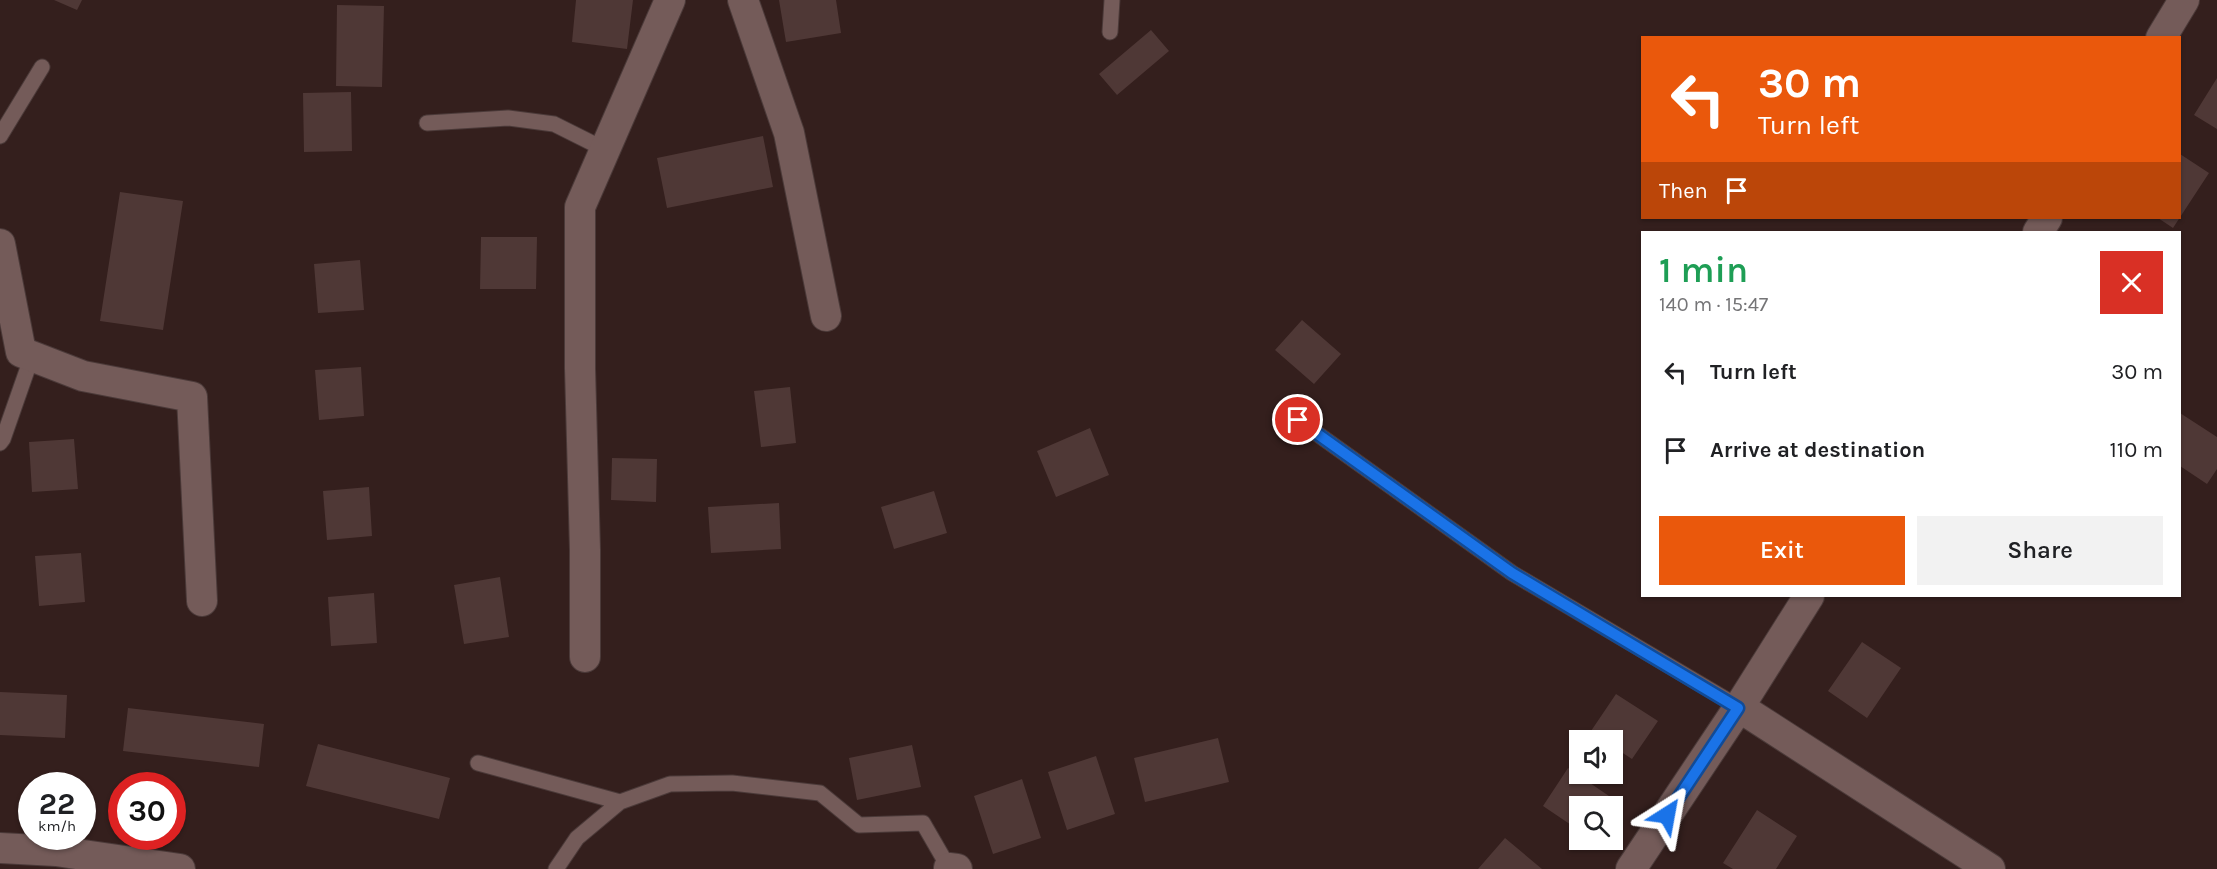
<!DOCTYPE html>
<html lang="en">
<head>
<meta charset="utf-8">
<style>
  body { margin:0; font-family:Karla,sans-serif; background:#f2f2f2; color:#202124; height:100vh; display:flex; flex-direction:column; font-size:22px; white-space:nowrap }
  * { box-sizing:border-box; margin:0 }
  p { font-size:20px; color:#757577 }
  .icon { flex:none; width:33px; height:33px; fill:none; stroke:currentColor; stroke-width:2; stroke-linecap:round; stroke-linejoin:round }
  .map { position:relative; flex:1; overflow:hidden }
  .panel { position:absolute; left:1641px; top:231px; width:540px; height:366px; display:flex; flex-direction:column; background:#fff; border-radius:0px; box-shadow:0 2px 4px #0004 }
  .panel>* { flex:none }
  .guide { position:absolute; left:1641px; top:36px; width:540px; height:183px; border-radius:0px; box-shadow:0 2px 4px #0004; background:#ea580c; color:#fff; overflow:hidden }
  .fabs { position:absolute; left:1569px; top:730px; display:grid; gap:12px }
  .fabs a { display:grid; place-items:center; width:54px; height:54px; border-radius:0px; background:#fff; box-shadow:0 2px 4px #0004; font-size:30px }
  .speed { position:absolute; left:18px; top:772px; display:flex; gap:12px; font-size:30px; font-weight:700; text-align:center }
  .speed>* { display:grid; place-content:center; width:78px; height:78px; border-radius:50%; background:#fff; box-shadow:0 2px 4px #0004; line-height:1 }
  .speed small { font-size:15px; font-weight:400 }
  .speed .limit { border:9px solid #d22; background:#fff; color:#111 }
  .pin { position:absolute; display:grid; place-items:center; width:51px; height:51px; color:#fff; margin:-26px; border:3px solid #fff; border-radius:50%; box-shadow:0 2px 6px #0007 }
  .me { position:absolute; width:66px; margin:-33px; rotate:34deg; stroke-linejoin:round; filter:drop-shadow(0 0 4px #0008) }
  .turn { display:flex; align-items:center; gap:21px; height:126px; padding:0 18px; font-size:27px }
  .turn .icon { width:78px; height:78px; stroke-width:2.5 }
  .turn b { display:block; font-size:42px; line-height:51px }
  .then { display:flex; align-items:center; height:57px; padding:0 18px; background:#0003; gap:12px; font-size:22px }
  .round { display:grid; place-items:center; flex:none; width:63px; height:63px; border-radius:0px; background:#f2f2f2 }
  .summary { display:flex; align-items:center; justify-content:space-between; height:102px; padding:0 18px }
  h1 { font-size:36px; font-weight:600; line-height:45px; color:#1e9e55 }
  .cta { display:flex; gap:12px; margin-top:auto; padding:12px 18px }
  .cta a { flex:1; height:69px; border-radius:0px; background:#ea580c; color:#fff; font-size:24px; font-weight:600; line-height:69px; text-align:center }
  .cta a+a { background:#f2f2f2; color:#202124 }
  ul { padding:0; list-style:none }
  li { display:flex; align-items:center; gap:18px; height:78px; padding:0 18px }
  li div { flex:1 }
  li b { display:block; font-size:22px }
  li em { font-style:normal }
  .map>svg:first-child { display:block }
  .building { fill:#4f3836 }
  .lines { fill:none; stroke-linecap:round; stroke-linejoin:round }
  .lane-casing { stroke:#4b3a39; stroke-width:17 }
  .street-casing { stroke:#4b3a39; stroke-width:32 }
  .lane { stroke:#745b59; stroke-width:15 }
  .street { stroke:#745b59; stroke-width:30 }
  .route-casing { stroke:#114b97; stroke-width:15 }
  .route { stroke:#1a73e8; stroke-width:10 }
</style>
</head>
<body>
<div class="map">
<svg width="2217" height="869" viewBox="0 0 2217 869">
  <rect width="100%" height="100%" fill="#341f1d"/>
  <!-- building -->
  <path class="building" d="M 54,0 L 82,0 L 77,10 Z
    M 576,0 L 633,0 L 627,49 L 572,42 Z
    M 779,0 L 836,0 L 841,33 L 786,42 Z
    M 337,5 L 384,6 L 382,87 L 336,86 Z
    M 1151,30 L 1169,51 L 1117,95 L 1099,74 Z
    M 2217,78 L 2217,129 L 2194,115 Z
    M 351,92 L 352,151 L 304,152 L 303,93 Z
    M 763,136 L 773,187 L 667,208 L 657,158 Z
    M 2180,154 L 2209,173 L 2173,228 L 2158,218 L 2180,218 Z
    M 120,192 L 183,201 L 163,330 L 100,321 Z
    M 481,237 L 537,237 L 536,289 L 480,289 Z
    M 360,260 L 364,310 L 318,313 L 314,264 Z
    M 1302,320 L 1341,354 L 1314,384 L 1275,350 Z
    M 361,367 L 364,416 L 319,420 L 315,370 Z
    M 790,387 L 796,443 L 761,447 L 754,391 Z
    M 2180,413 L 2217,437 L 2217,469 L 2207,484 L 2180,466 Z
    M 1090,428 L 1109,475 L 1056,497 L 1037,451 Z
    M 74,439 L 78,489 L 32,492 L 29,442 Z
    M 612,458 L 657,459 L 656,502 L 611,500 Z
    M 369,487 L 372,536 L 327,540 L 323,491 Z
    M 934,491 L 947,533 L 894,549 L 881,507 Z
    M 779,503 L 781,549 L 711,553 L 708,507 Z
    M 81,553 L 85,602 L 39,606 L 35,556 Z
    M 500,577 L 509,637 L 464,644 L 454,585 Z
    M 374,593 L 377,643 L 331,646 L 328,597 Z
    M 1862,642 L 1901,668 L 1867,718 L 1828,691 Z
    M 0,692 L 67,695 L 65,738 L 0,735 Z
    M 1616,694 L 1658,721 L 1632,759 L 1612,746 L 1612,741 L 1605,741 L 1591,731 Z
    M 128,708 L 264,724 L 259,767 L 123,751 Z
    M 1218,738 L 1229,782 L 1145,802 L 1134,758 Z
    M 318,744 L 450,778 L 439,819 L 306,786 Z
    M 912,745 L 921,787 L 857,800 L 849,758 Z
    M 1096,756 L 1115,814 L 1067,830 L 1048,772 Z
    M 1568,768 L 1609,796 L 1601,807 L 1580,807 L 1580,831 L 1543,806 Z
    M 1022,779 L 1041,838 L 993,854 L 974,796 Z
    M 1757,810 L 1797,836 L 1776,869 L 1733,869 L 1723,863 Z
    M 1505,838 L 1542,869 L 1478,869 Z"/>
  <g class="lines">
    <!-- lane casing -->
    <g class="lane-casing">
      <path id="lane" d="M 1110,32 L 1112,0
        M 427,123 L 508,118 L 554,124 L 606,150
        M 0,136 L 42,67
        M 1298,420 L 1512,573 L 1739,707
        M 0,443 L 3,439 L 32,356
        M 478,763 L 620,802
        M 556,869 L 577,838 L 620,802 L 670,784 L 732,783 L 820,793 L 859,825 L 923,823 L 949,868"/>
    </g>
    <!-- street casing -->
    <g class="street-casing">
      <path id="street" d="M 743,0 L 789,133 L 826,316
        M 2161,38 L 2184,0
        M 2038,232 L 2047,218
        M 0,244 L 21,352 L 83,376 L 192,397 L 202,601
        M 585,657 L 585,550 L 580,368 L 580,207 L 670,0
        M 1739,707 L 1990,869
        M 0,848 L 56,851 L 180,869
        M 949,868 L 957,869
        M 1631,869 L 1739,707 L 1809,596"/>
    </g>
    <!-- lane -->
    <use href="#lane" class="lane"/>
    <!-- street -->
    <use href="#street" class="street"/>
  </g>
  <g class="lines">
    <!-- route casing -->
    <g class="route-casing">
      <path id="route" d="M 1298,420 L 1512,573 L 1738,708 L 1667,815"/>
    </g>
    <!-- route -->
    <use href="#route" class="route"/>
  </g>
</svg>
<div class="fabs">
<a><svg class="icon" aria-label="sound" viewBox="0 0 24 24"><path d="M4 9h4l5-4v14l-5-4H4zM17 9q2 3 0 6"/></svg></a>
<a><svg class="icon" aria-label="search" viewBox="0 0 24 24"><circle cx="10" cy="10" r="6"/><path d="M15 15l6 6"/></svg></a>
</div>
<div class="speed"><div>22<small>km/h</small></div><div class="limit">30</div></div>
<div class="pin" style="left:1298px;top:420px;background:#d93025"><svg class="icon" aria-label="arrive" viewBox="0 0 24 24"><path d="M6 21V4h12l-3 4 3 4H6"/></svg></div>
<svg class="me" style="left:1667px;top:815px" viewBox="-20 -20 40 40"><path d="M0-17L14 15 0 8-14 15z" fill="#1a73e8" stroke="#fff" stroke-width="4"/></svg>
<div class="guide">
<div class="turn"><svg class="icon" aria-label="left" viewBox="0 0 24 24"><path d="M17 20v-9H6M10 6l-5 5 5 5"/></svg><div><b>30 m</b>Turn left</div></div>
<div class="then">Then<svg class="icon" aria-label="arrive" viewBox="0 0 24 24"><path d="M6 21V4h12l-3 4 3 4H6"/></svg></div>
</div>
<section class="panel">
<div class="summary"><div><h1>1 min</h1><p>140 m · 15:47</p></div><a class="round" style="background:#d93025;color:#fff"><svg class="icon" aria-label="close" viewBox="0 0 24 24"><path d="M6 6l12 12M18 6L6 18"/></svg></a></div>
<ul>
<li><svg class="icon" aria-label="left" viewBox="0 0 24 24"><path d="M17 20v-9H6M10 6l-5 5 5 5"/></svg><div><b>Turn left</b></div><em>30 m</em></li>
<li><svg class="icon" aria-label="arrive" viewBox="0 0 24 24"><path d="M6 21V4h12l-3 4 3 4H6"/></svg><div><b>Arrive at destination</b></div><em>110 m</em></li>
</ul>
<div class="cta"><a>Exit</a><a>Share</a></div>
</section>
</div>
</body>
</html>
